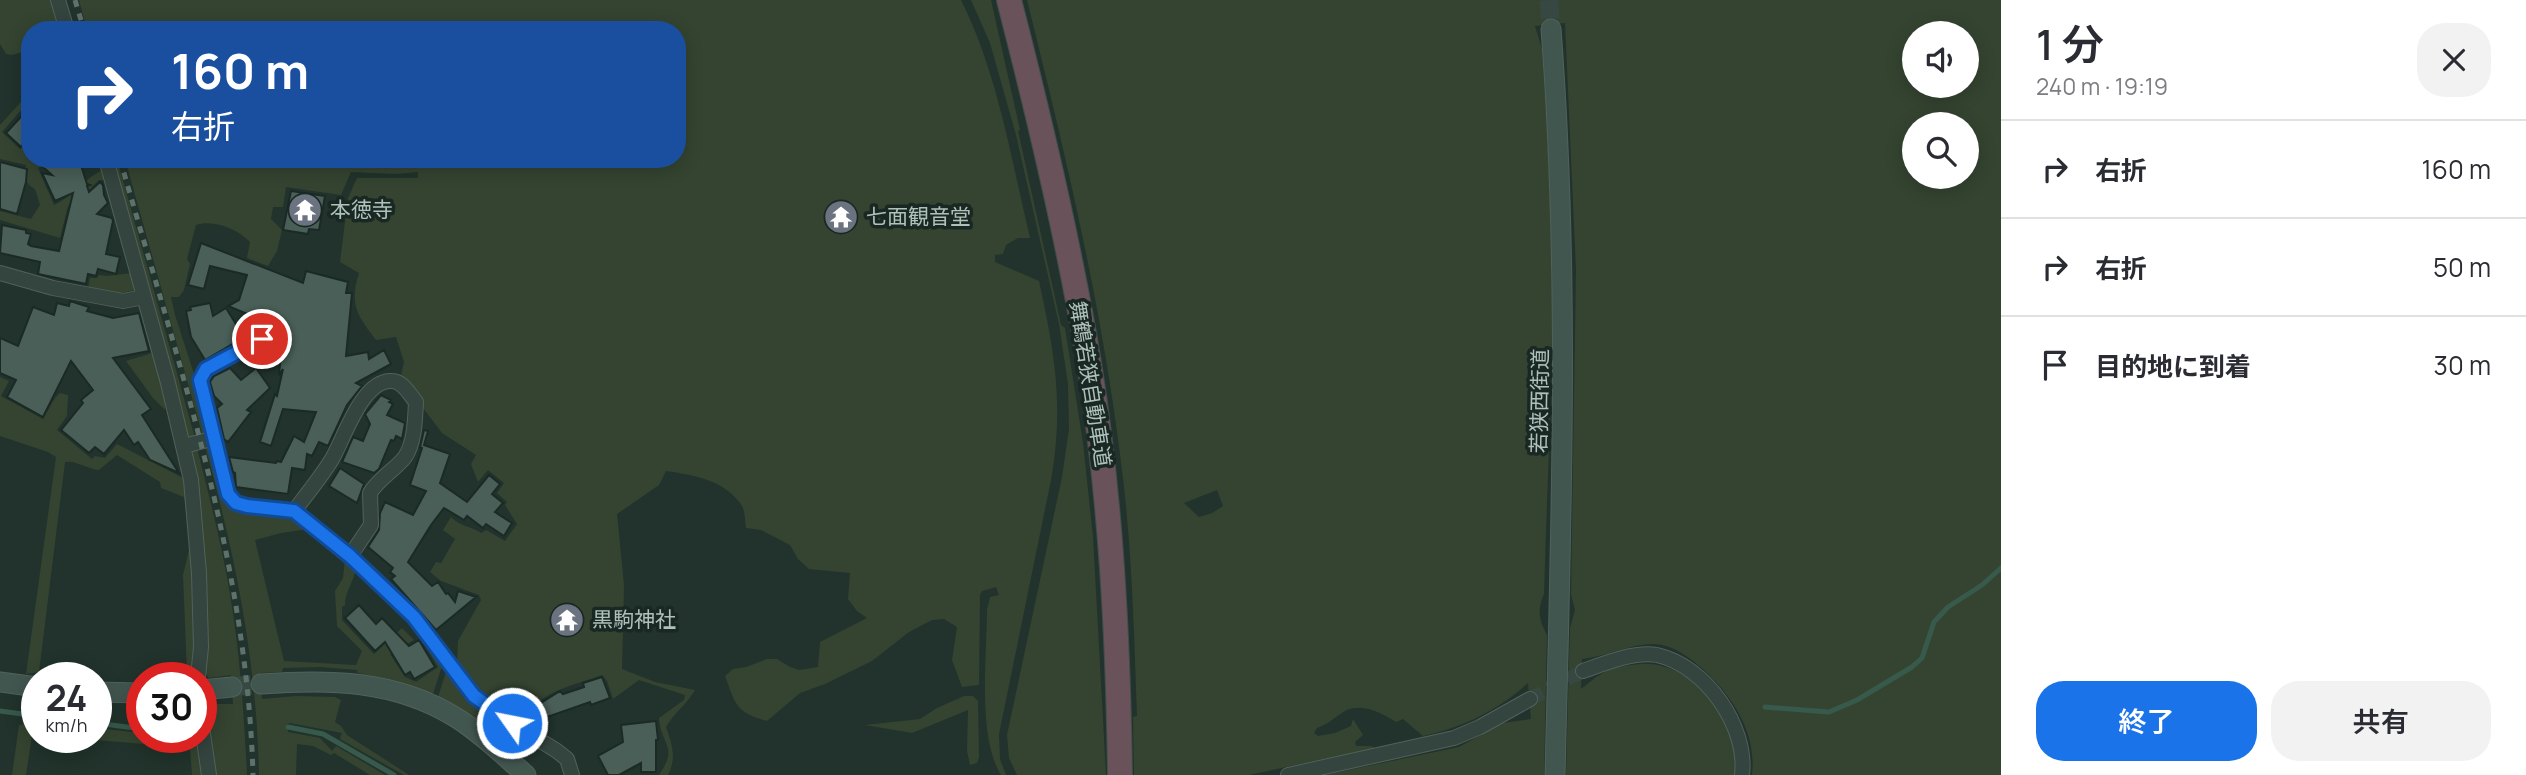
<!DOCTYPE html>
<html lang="ja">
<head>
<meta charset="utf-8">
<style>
  body { margin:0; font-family:Manrope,"Noto Sans JP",sans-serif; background:#f2f2f3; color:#2b2b33; height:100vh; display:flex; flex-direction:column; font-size:26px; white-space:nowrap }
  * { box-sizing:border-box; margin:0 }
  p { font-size:23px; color:#7c7c81 }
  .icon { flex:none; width:38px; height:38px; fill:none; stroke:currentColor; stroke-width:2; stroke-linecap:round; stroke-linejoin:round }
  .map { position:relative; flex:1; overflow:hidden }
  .drawer { display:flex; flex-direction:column; background:#fff; width:525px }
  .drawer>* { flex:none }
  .banner { position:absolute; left:21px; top:21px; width:665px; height:147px; border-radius:28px; box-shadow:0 4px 18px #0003; background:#1a4fa0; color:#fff; overflow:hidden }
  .controls { position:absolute; left:1902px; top:21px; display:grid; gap:14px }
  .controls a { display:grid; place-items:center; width:77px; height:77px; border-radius:50%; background:#fff; box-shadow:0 4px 18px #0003; font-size:35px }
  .speed { position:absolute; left:21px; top:662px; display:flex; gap:14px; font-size:35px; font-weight:700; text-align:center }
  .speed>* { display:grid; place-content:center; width:91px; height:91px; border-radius:50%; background:#fff; box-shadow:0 4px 18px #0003; line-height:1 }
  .speed small { font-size:18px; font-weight:400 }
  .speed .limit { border:10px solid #d22; background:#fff; color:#111 }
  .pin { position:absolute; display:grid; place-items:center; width:60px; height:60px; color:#fff; margin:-30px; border:4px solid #fff; border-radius:50%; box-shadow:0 2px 7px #0007 }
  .me { position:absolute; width:77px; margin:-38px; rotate:303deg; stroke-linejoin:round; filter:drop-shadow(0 0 5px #0008) }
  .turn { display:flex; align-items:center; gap:24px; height:147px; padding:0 35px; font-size:32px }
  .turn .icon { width:91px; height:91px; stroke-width:2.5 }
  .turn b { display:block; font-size:49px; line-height:60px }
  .round { display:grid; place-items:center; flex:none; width:74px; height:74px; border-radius:28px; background:#f2f2f3 }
  .summary { display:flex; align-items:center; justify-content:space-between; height:119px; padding:0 35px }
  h1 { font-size:42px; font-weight:600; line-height:52px }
  .primary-button { display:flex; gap:14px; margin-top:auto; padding:14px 35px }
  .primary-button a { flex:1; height:80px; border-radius:28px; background:#1a73e8; color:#fff; font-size:28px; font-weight:600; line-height:80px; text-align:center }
  .primary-button a+a { background:#f2f2f3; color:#2b2b33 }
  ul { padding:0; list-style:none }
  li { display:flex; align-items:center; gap:21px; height:98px; padding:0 35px; border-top:2px solid #e1e1e2 }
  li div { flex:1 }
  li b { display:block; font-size:26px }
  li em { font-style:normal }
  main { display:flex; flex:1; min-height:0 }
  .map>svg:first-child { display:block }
  .green { fill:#354431; fill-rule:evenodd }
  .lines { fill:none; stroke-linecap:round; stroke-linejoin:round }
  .stream { stroke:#375a4c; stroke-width:5 }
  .building { fill:#495f57; stroke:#1b2a25; stroke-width:2 }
  .street-tunnel { stroke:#364841; stroke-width:14; stroke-dasharray:14 7; stroke-linecap:butt }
  .secondary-tunnel { stroke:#364841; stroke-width:19; stroke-dasharray:19 10; stroke-linecap:butt }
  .street-casing { stroke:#51625c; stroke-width:16 }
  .secondary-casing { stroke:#51625c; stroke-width:21 }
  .highway-casing { stroke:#3e4e49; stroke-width:26 }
  .street { stroke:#34443e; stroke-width:14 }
  .secondary { stroke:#425650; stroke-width:19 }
  .highway { stroke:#69525a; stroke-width:24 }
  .rail { stroke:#5d726a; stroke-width:5; stroke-dasharray:7 7; stroke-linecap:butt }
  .route-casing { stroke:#114b97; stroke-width:18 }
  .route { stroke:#1a73e8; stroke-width:12 }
  .labels { text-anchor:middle; stroke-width:7; stroke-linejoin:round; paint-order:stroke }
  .poi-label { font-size:21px; fill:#aec1ba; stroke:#1a2823; text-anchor:start }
  .street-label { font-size:21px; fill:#aec1ba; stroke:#1a2823 }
</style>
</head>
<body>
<main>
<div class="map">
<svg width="2001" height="775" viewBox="0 0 2001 775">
  <rect width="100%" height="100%" fill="#21332c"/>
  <!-- green -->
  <path class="green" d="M 0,0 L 53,0 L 63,30 L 30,30 L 30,50 L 12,55 L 6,54 L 0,44 Z
    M 79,0 L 961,0 C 998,74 1011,158 1030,238 L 1018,238 L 1006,245 L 1003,254 L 995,255 L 995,262 L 1039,281 C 1055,355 1064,405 1051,480 L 999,734 L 1000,759 L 1006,775 L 1001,775 C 977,737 987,656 987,610 L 990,597 L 999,595 L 996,587 L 982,591 L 980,595 L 979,685 L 962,687 L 952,660 L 957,627 L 944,619 L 932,620 L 909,632 L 872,661 L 825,684 L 800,693 L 767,721 C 735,712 736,705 725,676 L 733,669 L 746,667 L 767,659 L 777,659 L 790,667 L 799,670 L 818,667 L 820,642 L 867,618 L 857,611 L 848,599 L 850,573 L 809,569 L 798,559 L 790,545 L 761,530 L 746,528 C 745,521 745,511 742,506 C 726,480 693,475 666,471 L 659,485 L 617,514 L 624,585 L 622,669 L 655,682 L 695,690 C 687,704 674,713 666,727 C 672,745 677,757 668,775 L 659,775 C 679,746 661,746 659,718 L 684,700 L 685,695 L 639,680 L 613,699 L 607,681 L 602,675 C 569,687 542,690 521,721 L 476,691 L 457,665 L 458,641 L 481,600 L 479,595 L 441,581 L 430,572 L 436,562 L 441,563 L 455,539 L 443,530 L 451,517 C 463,528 469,525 481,533 L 486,530 L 505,541 L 517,524 L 505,505 L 507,502 L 497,493 L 504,483 L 488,470 L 478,482 L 471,464 L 476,455 L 442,433 L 404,383 L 401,376 L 404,362 L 396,337 L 376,340 C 357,315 349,305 359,273 L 340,262 L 348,198 L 357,178 L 418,178 L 418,172 L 396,174 L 351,172 L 341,195 L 286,187 L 283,207 L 273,207 L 271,219 L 282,230 L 277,251 L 268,266 L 247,258 L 250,242 C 238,229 213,219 196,225 L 187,259 L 190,264 L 184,290 L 179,297 L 171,297 L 175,315 L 196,380 L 207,435 L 203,437 L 125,159 L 677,159 L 677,30 L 87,30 Z
    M 971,0 L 991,0 L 1020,130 L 1018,131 L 1061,325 L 1065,328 L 1083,443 L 1093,537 L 1106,775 L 1017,775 L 1009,758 L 1007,735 L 1062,477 L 1069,429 L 1068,384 L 1059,324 L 1016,135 L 990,43 Z
    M 1027,0 L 2001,0 L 2001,775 L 1752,775 C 1757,733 1733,697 1704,670 C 1692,660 1678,648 1662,645 C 1639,640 1607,657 1582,659 L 1581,689 C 1588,684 1595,677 1603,673 C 1612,667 1629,665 1640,664 C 1694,660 1742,725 1735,775 L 1566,775 L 1570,628 L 1575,610 L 1571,594 L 1576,270 L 1565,23 L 1535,26 L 1542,49 C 1550,161 1554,273 1551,386 C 1549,456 1546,524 1544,594 C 1537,610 1539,620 1547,635 L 1544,775 L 1325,775 L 1459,747 L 1503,723 L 1531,719 L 1528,683 C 1499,710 1462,728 1423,736 L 1403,719 L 1396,722 C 1384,714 1362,703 1347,710 C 1336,716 1329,724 1317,728 L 1314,733 L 1318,736 L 1335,733 L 1351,726 L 1353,719 L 1363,735 L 1355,742 L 1356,746 L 1371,746 L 1375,748 L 1249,775 L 1134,775 L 1133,717 L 1137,716 C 1134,631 1132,546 1121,462 C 1102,306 1065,153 1027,0 ZM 1914,33 L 1967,33 L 1967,86 L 1914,86 ZM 1914,124 L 1967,124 L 1967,177 L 1914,177 ZM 1217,490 L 1223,506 L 1212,513 L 1199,517 L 1184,503 Z
    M 30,92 L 30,100 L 2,132 L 20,149 L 30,138 L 30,159 L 55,159 L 38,168 L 54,205 C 74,196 85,177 105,169 L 108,180 L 99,180 L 84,195 L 68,206 L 60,238 L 0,220 L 0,211 L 31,219 L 40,205 L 35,189 C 24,183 24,177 26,165 L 0,159 L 0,125 Z
    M 111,159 L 117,159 L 195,438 L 186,435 Z
    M 131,273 L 135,290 L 122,293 L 88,288 L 90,278 L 97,278 L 99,275 L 107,276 Z
    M 152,353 L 166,401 L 165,410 L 153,398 L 126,361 Z
    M 0,377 L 9,381 L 1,396 L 43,419 L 55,398 L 60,393 L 68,395 L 67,416 L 57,430 L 92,459 L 95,456 L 105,458 L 117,444 L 187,480 C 194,542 200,607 192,669 L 187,673 L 183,575 L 189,550 L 189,536 L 184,497 L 161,488 L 160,482 L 117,455 L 99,470 C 87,469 76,460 65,462 L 39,672 L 26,674 L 56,457 L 48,452 L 0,436 Z
    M 209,445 L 224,497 L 292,516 L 308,529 L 281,533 L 255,540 L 284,661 L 356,665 L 362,651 L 337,626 L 335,591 L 343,578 L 345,559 L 356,569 C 353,583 345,592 345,605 L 342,607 L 342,620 L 374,654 L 402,628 L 414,640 L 390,654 L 405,677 L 416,682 L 438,667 L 418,634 L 420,632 L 443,663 L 433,694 L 393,680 L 358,673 L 357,670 L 320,667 L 283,668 L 282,672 L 260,673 L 262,699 L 296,696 L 335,697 L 341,700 L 335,722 L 341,726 L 347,735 L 409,775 L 404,775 L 340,739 L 342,733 L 290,723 L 287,724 L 288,732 L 320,738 L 332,751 L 336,746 L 385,775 L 370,775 L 334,753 L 331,755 L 313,746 L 297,744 L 296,775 L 259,775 C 257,662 235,554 205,446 Z
    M 197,448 C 209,496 222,545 230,594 C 240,654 244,714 247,775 L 214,775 L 207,704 L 233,704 L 231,675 L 209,678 L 205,673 L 190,455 L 192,450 Z
    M 447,669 L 514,730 L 513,738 L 507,746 L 460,709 L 438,697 Z
    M 964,696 L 973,696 L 978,701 L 979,757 L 977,763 L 970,765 L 967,751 L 968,710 L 912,733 L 865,725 L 920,719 L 937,708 Z
    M 23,719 L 37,721 L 37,735 L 32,735 L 26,775 L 12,775 L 19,725 L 22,725 Z
    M 96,728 L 142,733 L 142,737 L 193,740 L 196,745 L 201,747 L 204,775 L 192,775 L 190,748 L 62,737 L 96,737 Z"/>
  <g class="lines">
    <!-- stream -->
    <path class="stream" d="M 1765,707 L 1829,712 L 1857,700 L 1912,667 L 1922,658 L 1934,622 L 1948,607 L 1982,585 L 2001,568
      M 0,711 L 37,716
      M 96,723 L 142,729
      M 288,727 L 323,734 L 394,775"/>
  </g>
  <!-- building -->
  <path class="building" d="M 30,107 L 30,136 L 21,147 L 6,133 Z
    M 59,159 L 76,159 L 80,162 L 87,184 L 90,185 L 87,186 L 89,192 L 100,182 L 103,185 L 104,195 L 108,203 L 97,214 L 112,218 L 113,221 L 106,254 L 120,257 L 116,274 L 98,269 L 96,276 L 88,274 L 86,284 L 38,274 L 40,262 L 0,253 L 2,225 L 26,230 L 26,233 L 31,234 L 28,244 L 31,246 L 59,251 L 73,193 L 55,201 L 42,173 L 52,175 L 43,167 Z
    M 0,162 L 27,169 L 26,182 L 17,214 L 0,209 Z
    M 291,191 L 325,196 L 319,230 L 309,229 L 308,234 L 283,230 Z
    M 842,202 L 856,215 L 841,233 L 827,220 Z
    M 201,243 L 303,283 L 306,271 L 348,282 L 346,293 L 352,293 L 346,356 L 368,352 L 369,359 L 384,350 L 391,364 L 356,383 L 362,386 L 347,405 L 328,446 L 319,442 L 312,456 L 307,454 L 305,470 L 292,468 L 288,494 L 236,487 L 235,473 L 233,472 L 229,457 L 276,463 L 277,461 L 281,462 L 294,436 L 304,442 L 316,412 L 283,409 L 271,446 L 260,442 L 275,394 L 277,396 L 283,369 L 279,375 L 282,342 L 272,340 L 279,327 L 228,306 L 239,300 L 247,275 L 210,266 L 204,289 L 188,285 Z
    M 70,301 L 89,307 L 87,311 L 113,318 L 139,313 L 149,351 L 113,358 L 151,409 L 142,415 L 179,473 L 150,460 L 138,442 L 134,445 L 124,430 L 104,454 L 95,447 L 89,453 L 61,430 L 83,403 L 81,400 L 93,390 L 71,361 L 43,417 L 7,397 L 16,380 L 0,373 L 0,338 L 18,346 L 33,307 L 54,315 L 57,303 L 69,306 Z
    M 210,303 L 213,316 L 226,308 L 239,329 L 236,331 L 241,339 L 205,360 L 191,337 L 186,311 L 191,310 L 190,307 Z
    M 230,368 L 241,380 L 256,368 L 270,388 L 247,410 L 251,412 L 228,442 L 224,439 L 217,408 L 222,404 L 214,396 L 210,382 L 214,376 Z
    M 381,395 L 391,400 L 389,402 L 393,404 L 387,415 L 405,423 L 402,439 L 396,436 L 394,441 L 391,440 L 379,469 L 374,473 L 342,462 L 353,437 L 363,441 L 370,424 L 365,414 Z
    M 424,430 L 428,431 L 424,445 L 450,454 L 440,483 L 467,502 L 489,475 L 500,484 L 492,494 L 503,503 L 495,512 L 512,523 L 504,536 L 486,524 L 483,528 L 467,516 L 464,520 L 444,508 L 431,525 L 408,562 L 432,586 L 438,582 L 446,594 L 448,593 L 455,602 L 458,591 L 476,597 L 436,630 L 391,579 L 395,576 L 390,572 L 393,568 L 368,547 L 379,530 L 380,513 L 385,502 L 413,515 L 426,491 L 410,485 L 422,448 L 420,447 Z
    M 340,468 L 364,484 L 357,503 L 329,486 Z
    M 359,605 L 376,624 L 382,618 L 409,646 L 419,640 L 435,667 L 414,679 L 410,672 L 405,675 L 385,642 L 375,651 L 345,618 Z
    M 564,606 L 580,625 L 569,634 L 553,615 Z
    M 602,677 L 610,698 L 591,705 L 590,702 L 530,723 L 526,720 L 533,708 L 560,691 L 563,694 L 584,687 L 583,683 Z
    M 656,721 L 658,740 L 656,740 L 656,772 L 641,772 L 641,763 L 619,775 L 608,775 L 598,756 L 623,742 L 621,725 Z"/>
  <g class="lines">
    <!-- street-tunnel -->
    <path class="street-tunnel" d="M 1530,699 L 1583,671"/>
    <!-- secondary-tunnel -->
    <path class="secondary-tunnel" d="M 1549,0 L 1551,29
      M 232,687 L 261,684"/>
    <!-- street casing -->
    <g class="street-casing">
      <path id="street" d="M 58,0 L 67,30
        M 106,159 L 168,383 L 191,480 L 199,573 L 201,647 L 198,677
        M 0,273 L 53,288 L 123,301 L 144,297
        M 262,339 L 206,370 L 200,380 L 228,494 L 235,503 L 247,506 L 294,511 L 368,572 L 414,617 L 474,696 L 488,708 L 557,751 L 567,759 L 572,775
        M 184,446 L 215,438
        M 294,511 C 307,494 321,477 332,459 C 344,439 362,379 392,381 C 403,381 410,395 416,402 C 415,419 415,442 405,457 C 396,469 379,478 370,493 L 371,525 L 350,556
        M 1583,671 C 1605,663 1635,651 1657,655 C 1706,666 1748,727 1742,775
        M 201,720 L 209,775
        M 1288,775 L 1454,738 L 1480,727 L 1530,699"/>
    </g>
    <!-- secondary casing -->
    <g class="secondary-casing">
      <path id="secondary" d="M 1551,29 C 1570,277 1561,526 1555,775
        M 0,682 L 37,687
        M 261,684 C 329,679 395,680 455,717 C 481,733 503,755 526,775
        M 201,690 L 232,687
        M 96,692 L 142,693"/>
    </g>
    <!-- highway casing -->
    <g class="highway-casing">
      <path id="highway" d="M 1009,0 C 1040,120 1069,241 1089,363 C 1111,499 1118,637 1120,775"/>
    </g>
    <!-- street -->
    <use href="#street" class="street"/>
    <!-- secondary -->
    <use href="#secondary" class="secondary"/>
    <!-- highway -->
    <use href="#highway" class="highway"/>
    <!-- rail -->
    <path class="rail" d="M 75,0 L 84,30
      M 120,159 C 178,363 247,562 253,775"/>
  </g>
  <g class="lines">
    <!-- route casing -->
    <g class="route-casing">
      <path id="route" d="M 262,339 L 206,369 L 200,380 L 228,494 L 236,503 L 247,506 L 294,511 L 350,556 L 414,617 L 474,696 L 512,723"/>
    </g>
    <!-- route -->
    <use href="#route" class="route"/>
  </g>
  <!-- icons -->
  <defs>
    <g id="temple-disc" transform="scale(1.75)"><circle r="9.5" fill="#6b7280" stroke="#1a2823"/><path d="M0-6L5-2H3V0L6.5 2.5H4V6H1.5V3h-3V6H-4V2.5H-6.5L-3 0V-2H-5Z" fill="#fff"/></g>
  </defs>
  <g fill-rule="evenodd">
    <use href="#temple-disc" x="305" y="210"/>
    <use href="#temple-disc" x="841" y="217"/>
    <use href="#temple-disc" x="567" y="620"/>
  </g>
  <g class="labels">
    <!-- poi labels -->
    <g class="poi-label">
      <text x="330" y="217">本徳寺</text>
      <text x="866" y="224">七面観音堂</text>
      <text x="592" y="627">黒駒神社</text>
    </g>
    <!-- street labels -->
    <g class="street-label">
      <text transform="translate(1090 384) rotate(81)" y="7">舞鶴若狭自動車道</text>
      <text transform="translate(1540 401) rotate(-89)" y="7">若狭西街道</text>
    </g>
  </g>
</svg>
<div class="controls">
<a><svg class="icon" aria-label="sound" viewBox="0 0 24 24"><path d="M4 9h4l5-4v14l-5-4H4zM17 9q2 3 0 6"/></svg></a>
<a><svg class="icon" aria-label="search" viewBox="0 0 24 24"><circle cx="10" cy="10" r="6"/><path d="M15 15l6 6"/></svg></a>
</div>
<div class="speed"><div>24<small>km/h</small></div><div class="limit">30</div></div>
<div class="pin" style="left:262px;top:339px;background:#d93025"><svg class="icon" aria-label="arrive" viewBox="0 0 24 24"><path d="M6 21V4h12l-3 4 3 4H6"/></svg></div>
<svg class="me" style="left:512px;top:723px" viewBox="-20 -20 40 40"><circle r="17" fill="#1a73e8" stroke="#fff" stroke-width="3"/><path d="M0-11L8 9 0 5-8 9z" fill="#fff"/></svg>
<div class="banner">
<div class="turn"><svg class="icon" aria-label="right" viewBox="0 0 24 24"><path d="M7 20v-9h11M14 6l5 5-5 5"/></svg><div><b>160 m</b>右折</div></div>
</div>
</div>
<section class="drawer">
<div class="summary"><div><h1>1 分</h1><p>240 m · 19:19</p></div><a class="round"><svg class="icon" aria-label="close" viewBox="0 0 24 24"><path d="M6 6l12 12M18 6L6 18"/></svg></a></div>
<ul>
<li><svg class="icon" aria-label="right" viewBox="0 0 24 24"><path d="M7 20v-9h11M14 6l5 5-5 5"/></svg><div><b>右折</b></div><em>160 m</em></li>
<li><svg class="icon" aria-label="right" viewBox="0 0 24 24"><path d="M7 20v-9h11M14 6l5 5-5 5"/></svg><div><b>右折</b></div><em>50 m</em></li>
<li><svg class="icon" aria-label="arrive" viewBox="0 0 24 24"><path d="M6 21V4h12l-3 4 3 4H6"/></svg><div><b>目的地に到着</b></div><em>30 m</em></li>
</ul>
<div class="primary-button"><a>終了</a><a>共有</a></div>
</section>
</main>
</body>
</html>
